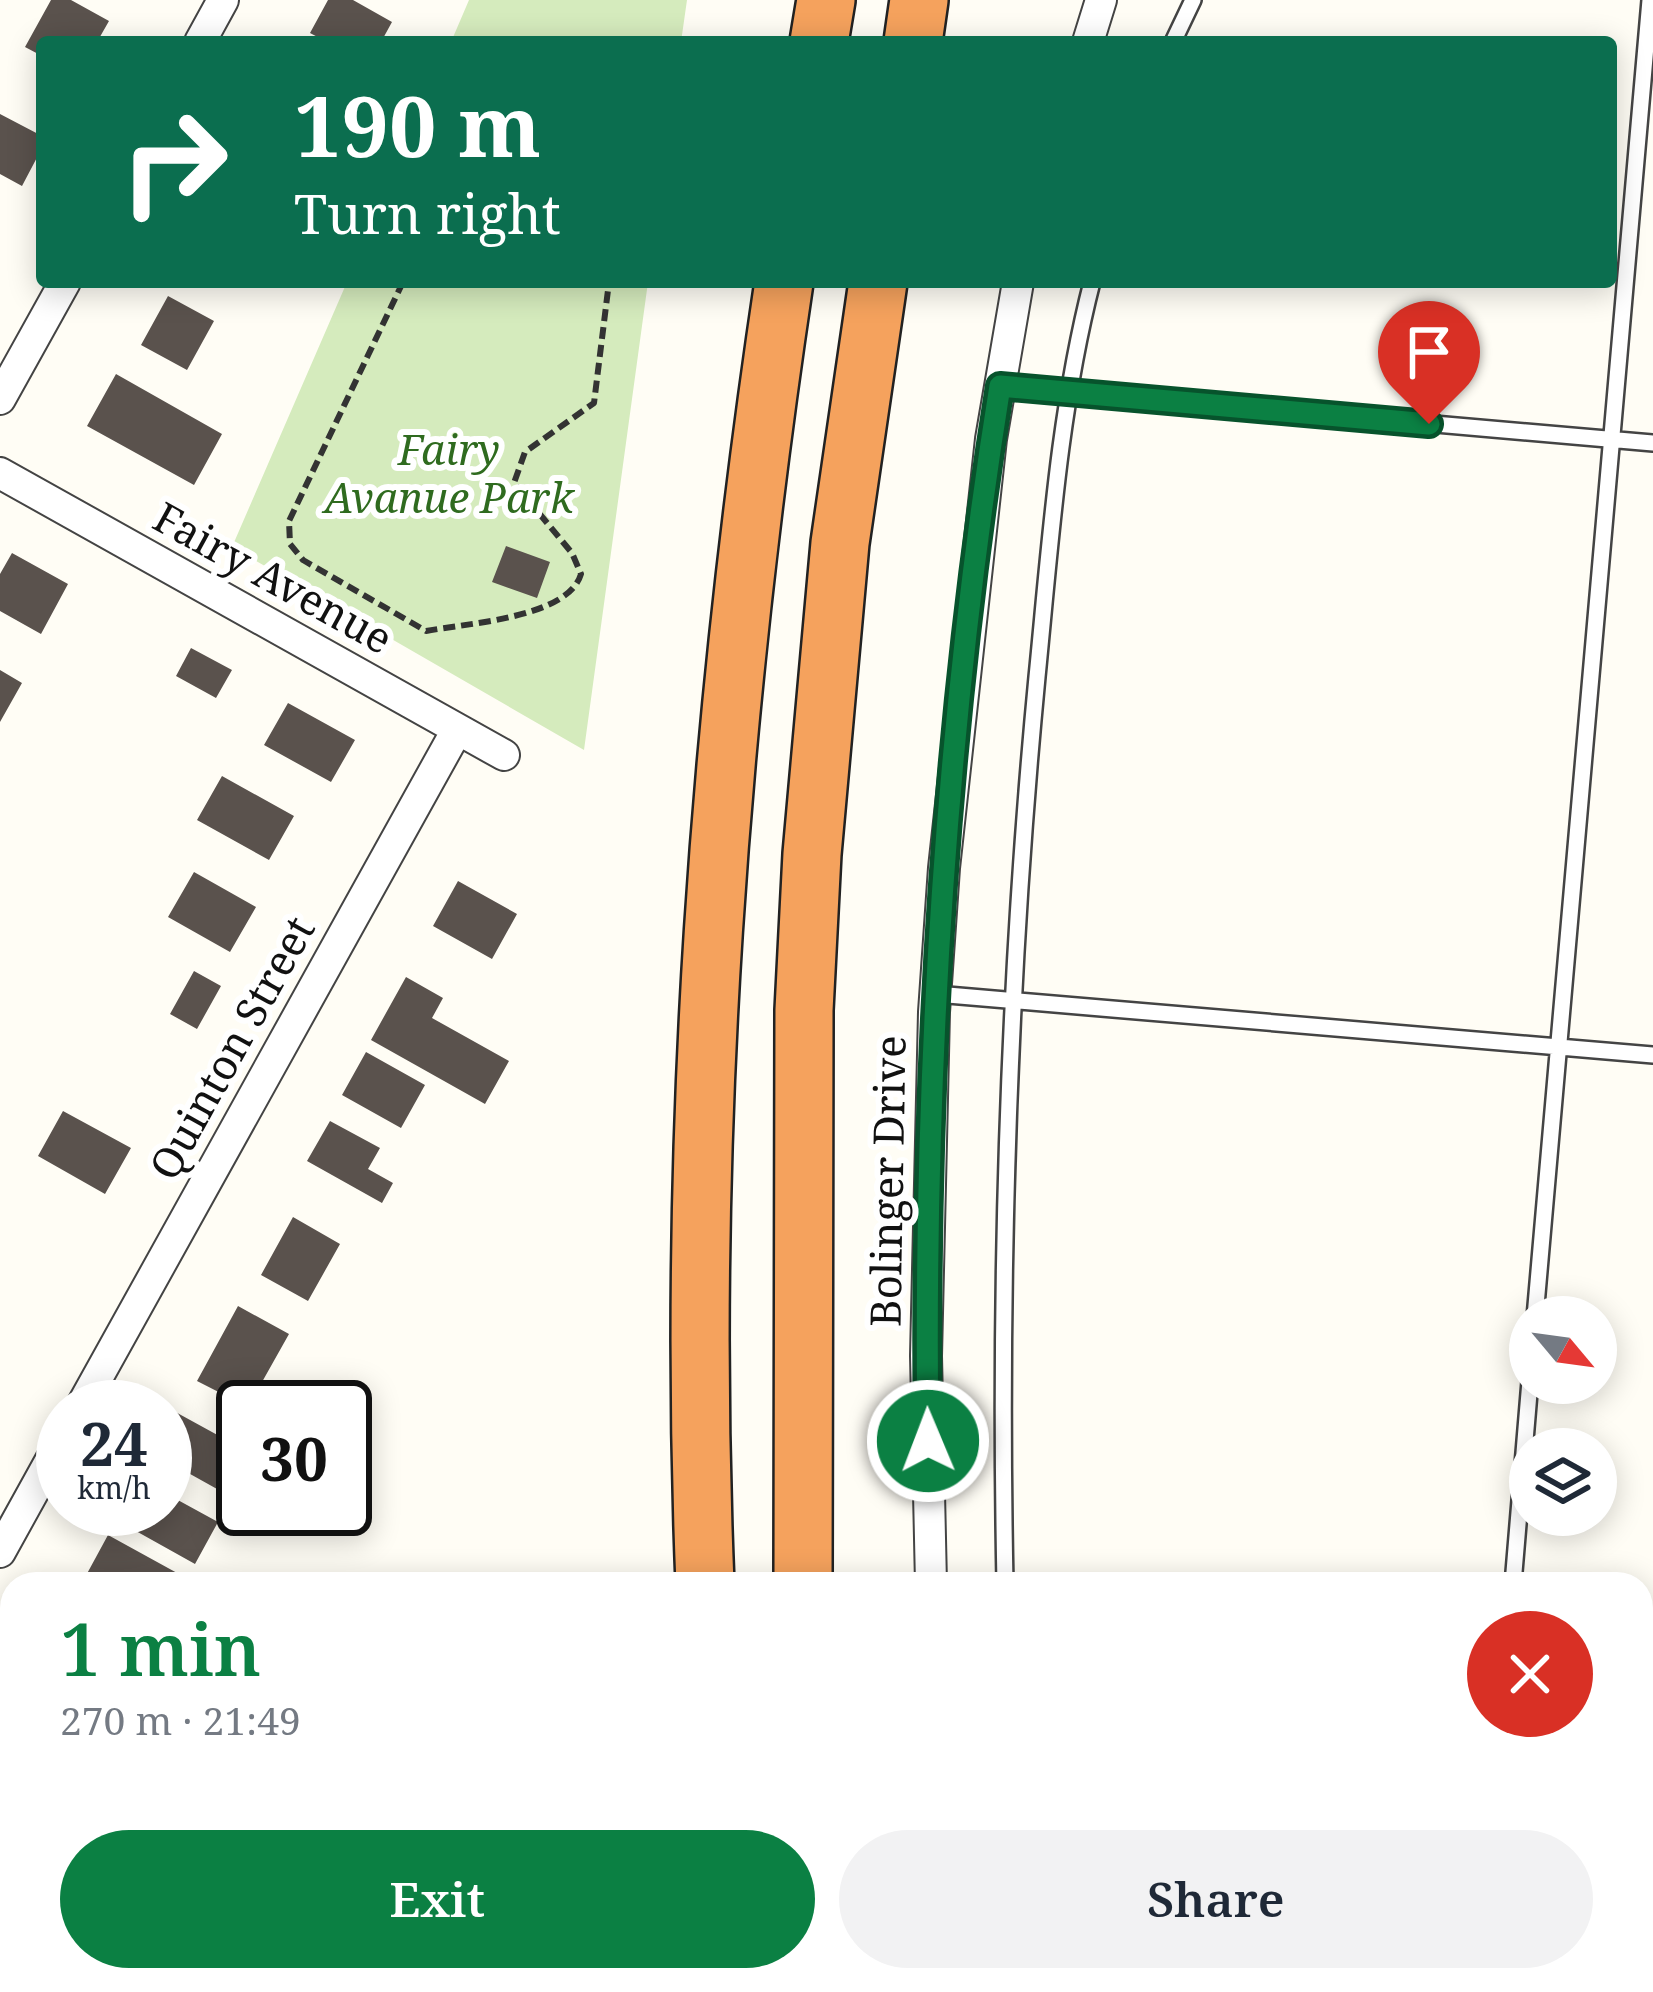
<!DOCTYPE html>
<html lang="en">
<head>
<meta charset="utf-8">
<style>
  body { margin:0; font-family:"Noto Serif",serif; background:#f2f2f3; color:#1f2937; height:100vh; display:flex; flex-direction:column; font-size:45px; white-space:nowrap }
  * { box-sizing:border-box; margin:0 }
  p { font-size:39px; color:#747a83 }
  .icon { flex:none; width:66px; height:66px; fill:none; stroke:currentColor; stroke-width:2; stroke-linecap:round; stroke-linejoin:round }
  .map { position:relative; flex:1; overflow:hidden }
  .panel { position:absolute; left:0px; top:1572px; width:1653px; height:420px; display:flex; flex-direction:column; background:#fff; border-radius:36px 36px 0 0; box-shadow:0 6px 30px #0003 }
  .panel>* { flex:none }
  .guide { position:absolute; left:36px; top:36px; width:1581px; height:252px; border-radius:12px; box-shadow:0 6px 30px #0003; background:#0b6e4f; color:#fff; overflow:hidden }
  .needle { width:78px; rotate:119deg }
  .tools { position:absolute; left:1509px; top:1296px; display:grid; gap:24px }
  .tools a { display:grid; place-items:center; width:108px; height:108px; border-radius:50%; background:#fff; box-shadow:0 6px 30px #0003; font-size:60px }
  .speed { position:absolute; left:36px; top:1380px; display:flex; gap:24px; font-size:60px; font-weight:700; text-align:center }
  .speed>* { display:grid; place-content:center; width:156px; height:156px; border-radius:50%; background:#fff; box-shadow:0 6px 30px #0003; line-height:1 }
  .speed small { font-size:30px; font-weight:400 }
  .speed .limit { border:6px solid #111; border-radius:18px; background:#fff; color:#111 }
  .pin { position:absolute; display:grid; place-items:center; width:102px; height:102px; color:#fff; margin:-123px -51px; border-radius:50% 50% 50% 0; rotate:-45deg; box-shadow:0 0 12px #0007 }
  .pin .icon { rotate:45deg }
  .me { position:absolute; width:132px; margin:-66px; rotate:359deg; stroke-linejoin:round; filter:drop-shadow(0 0 9px #0008) }
  .turn { display:flex; align-items:center; gap:42px; height:252px; padding:0 60px; font-size:54px }
  .turn .icon { width:156px; height:156px; stroke-width:2.5 }
  .turn b { display:block; font-size:84px; line-height:102px }
  .round { display:grid; place-items:center; flex:none; width:126px; height:126px; border-radius:63px; background:#f2f2f3 }
  .overview { display:flex; align-items:center; justify-content:space-between; height:204px; padding:0 60px }
  h1 { font-size:72px; font-weight:600; line-height:90px; color:#0b8043 }
  .cta { display:flex; gap:24px; margin-top:auto; padding:24px 60px }
  .cta a { flex:1; height:138px; border-radius:72px; background:#0b8043; color:#fff; font-size:48px; font-weight:600; line-height:138px; text-align:center }
  .cta a+a { background:#f2f2f3; color:#1f2937 }
  .map>svg:first-child { display:block }
  .green { fill:#d5ebbd }
  .pitch { fill:#e6f2cf }
  .building { fill:#5a524d }
  .lines { fill:none; stroke-linecap:round; stroke-linejoin:round }
  .service-casing { stroke:#444; stroke-width:20 }
  .minor-casing { stroke:#444; stroke-width:34 }
  .motorway-casing { stroke:#222; stroke-width:62 }
  .path { stroke:#333; stroke-width:6; stroke-dasharray:12 6; stroke-linecap:butt }
  .service { stroke:#fff; stroke-width:15 }
  .minor { stroke:#fff; stroke-width:30 }
  .motorway { stroke:#f5a25d; stroke-width:57 }
  .route-casing { stroke:#07532c; stroke-width:30 }
  .route { stroke:#0b8043; stroke-width:21 }
  .labels { text-anchor:middle; stroke-width:12; stroke-linejoin:round; paint-order:stroke }
  .park-label { font-size:42px; font-style:italic; fill:#2f6b1f; stroke:#fff }
  .street-label { font-size:42px; fill:#111; stroke:#fff }
</style>
</head>
<body>
<div class="map">
<svg width="1653" height="1992" viewBox="0 0 1653 1992">
  <rect width="100%" height="100%" fill="#fffdf5"/>
  <!-- green -->
  <path class="green" d="M 469,0 L 687,0 L 681,42 L 451,42 Z
    M 347,282 L 648,282 L 584,750 L 232,547 Z"/>
  <!-- pitch -->
  <path class="pitch" d="M 1653,1932 L 1653,1992 L 1577,1992 L 1592,1980 L 1641,1980 L 1641,1941 Z"/>
  <!-- building -->
  <path class="building" d="M 51,0 L 71,0 L 109,21 L 97,42 L 42,42 L 42,56 L 25,47 Z
    M 328,0 L 353,0 L 392,22 L 381,42 L 327,42 L 310,33 Z
    M 0,114 L 42,136 L 42,148 L 22,186 L 0,174 Z
    M 168,296 L 214,321 L 187,370 L 141,345 Z
    M 116,374 L 222,434 L 194,485 L 87,426 Z
    M 506,546 L 550,562 L 537,598 L 492,582 Z
    M 12,553 L 68,584 L 41,634 L 0,611 L 0,574 Z
    M 191,648 L 232,670 L 216,698 L 176,676 Z
    M 0,670 L 22,683 L 0,722 Z
    M 288,703 L 355,740 L 331,782 L 264,745 Z
    M 222,776 L 294,816 L 269,860 L 197,820 Z
    M 194,872 L 256,907 L 230,952 L 168,917 Z
    M 458,881 L 517,914 L 492,959 L 433,926 Z
    M 194,971 L 221,986 L 197,1029 L 170,1014 Z
    M 406,977 L 443,998 L 432,1018 L 509,1061 L 485,1104 L 371,1040 Z
    M 366,1052 L 425,1085 L 401,1128 L 342,1095 Z
    M 63,1111 L 131,1148 L 105,1194 L 38,1156 Z
    M 330,1121 L 380,1148 L 368,1169 L 393,1183 L 382,1203 L 307,1161 Z
    M 293,1217 L 340,1244 L 308,1301 L 261,1275 Z
    M 238,1306 L 289,1334 L 248,1407 L 197,1381 Z
    M 170,1409 L 243,1449 L 243,1463 L 226,1494 L 165,1460 L 165,1418 Z
    M 165,1493 L 218,1522 L 195,1564 L 118,1521 L 125,1509 L 165,1509 Z
    M 108,1535 L 188,1579 L 185,1584 L 83,1581 Z
    M 0,1816 L 12,1823 L 8,1884 L 0,1879 Z
    M 205,1980 L 278,1980 L 272,1992 L 227,1992 Z"/>
  <g class="lines">
    <!-- service casing -->
    <g class="service-casing">
      <path id="service" d="M 1173,42 L 1193,0
        M 1000,386 L 1653,443
        M 936,994 L 1653,1055
        M 1535,1317 L 1650,0
        M 1005,1584 C 999,1281 1008,979 1037,677 C 1050,546 1059,410 1092,282
        M 1513,1584 L 1530,1381
        M 1641,1658 L 1653,1659
        M 1641,1806 L 1653,1807
        M 1641,1882 L 1653,1862
        M 1022,1980 L 1022,1992
        M 1511,1992 L 1525,1980"/>
    </g>
    <!-- minor casing -->
    <g class="minor-casing">
      <path id="minor" d="M 200,42 L 223,0
        M 1088,42 L 1101,0
        M 0,399 L 65,282
        M 0,473 L 504,755
        M 81,1407 L 457,730
        M 0,1552 L 63,1438
        M 931,1584 L 926,1356 L 934,1012 L 944,868 L 991,439 L 1018,282
        M 0,1760 L 12,1767
        M 373,1980 L 375,1992
        M 957,1980 L 958,1992"/>
    </g>
    <!-- motorway casing -->
    <g class="motorway-casing">
      <path id="motorway" d="M 819,42 L 826,0
        M 913,42 L 919,0
        M 705,1584 C 687,1144 719,717 784,282
        M 803,1584 L 804,1010 L 812,854 L 840,543 L 878,282
        M 737,1980 L 738,1992
        M 853,1980 L 855,1992"/>
    </g>
    <!-- path -->
    <path class="path" d="M 403,282 L 289,521 L 290,544 L 303,560 L 426,631 C 468,623 568,618 581,574 L 572,553 L 514,483 L 525,452 L 594,403 L 609,282"/>
    <!-- service -->
    <use href="#service" class="service"/>
    <!-- minor -->
    <use href="#minor" class="minor"/>
    <!-- motorway -->
    <use href="#motorway" class="motorway"/>
  </g>
  <g class="lines">
    <!-- route casing -->
    <g class="route-casing">
      <path id="route" d="M 928,1441 C 923,1089 944,734 1000,386 L 1429,424"/>
    </g>
    <!-- route -->
    <use href="#route" class="route"/>
  </g>
  <g class="labels">
    <!-- park labels -->
    <g class="park-label">
      <text x="449" y="465">Fairy<tspan x="449" dy="48">Avanue Park</tspan></text>
    </g>
    <!-- street labels -->
    <g class="street-label">
      <text transform="translate(273 578) rotate(29)" y="15">Fairy Avenue</text>
      <text transform="translate(232 1048) rotate(-61)" y="15">Quinton Street</text>
      <text transform="translate(888 1181) rotate(-89)" y="15">Bolinger Drive</text>
    </g>
  </g>
</svg>
<div class="tools">
<a><svg class="needle" viewBox="-14 -14 28 28"><path d="M0-13l5 13h-10z" fill="#e53935"/><path d="M0 13l5-13h-10z" fill="#747a83"/></svg></a>
<a><svg class="icon" aria-label="layers" viewBox="0 0 24 24"><path d="M12 4l9 5-9 5-9-5zM3 14l9 5 9-5"/></svg></a>
</div>
<div class="speed"><div>24<small>km/h</small></div><div class="limit">30</div></div>
<div class="pin" style="left:1429px;top:424px;background:#d93025"><svg class="icon" aria-label="arrive" viewBox="0 0 24 24"><path d="M6 21V4h12l-3 4 3 4H6"/></svg></div>
<svg class="me" style="left:928px;top:1441px" viewBox="-20 -20 40 40"><circle r="17" fill="#0b8043" stroke="#fff" stroke-width="3"/><path d="M0-11L8 9 0 5-8 9z" fill="#fff"/></svg>
<div class="guide">
<div class="turn"><svg class="icon" aria-label="right" viewBox="0 0 24 24"><path d="M7 20v-9h11M14 6l5 5-5 5"/></svg><div><b>190 m</b>Turn right</div></div>
</div>
<section class="panel">
<div class="overview"><div><h1>1 min</h1><p>270 m · 21:49</p></div><a class="round" style="background:#d93025;color:#fff"><svg class="icon" aria-label="close" viewBox="0 0 24 24"><path d="M6 6l12 12M18 6L6 18"/></svg></a></div>
<div class="cta"><a>Exit</a><a>Share</a></div>
</section>
</div>
</body>
</html>
